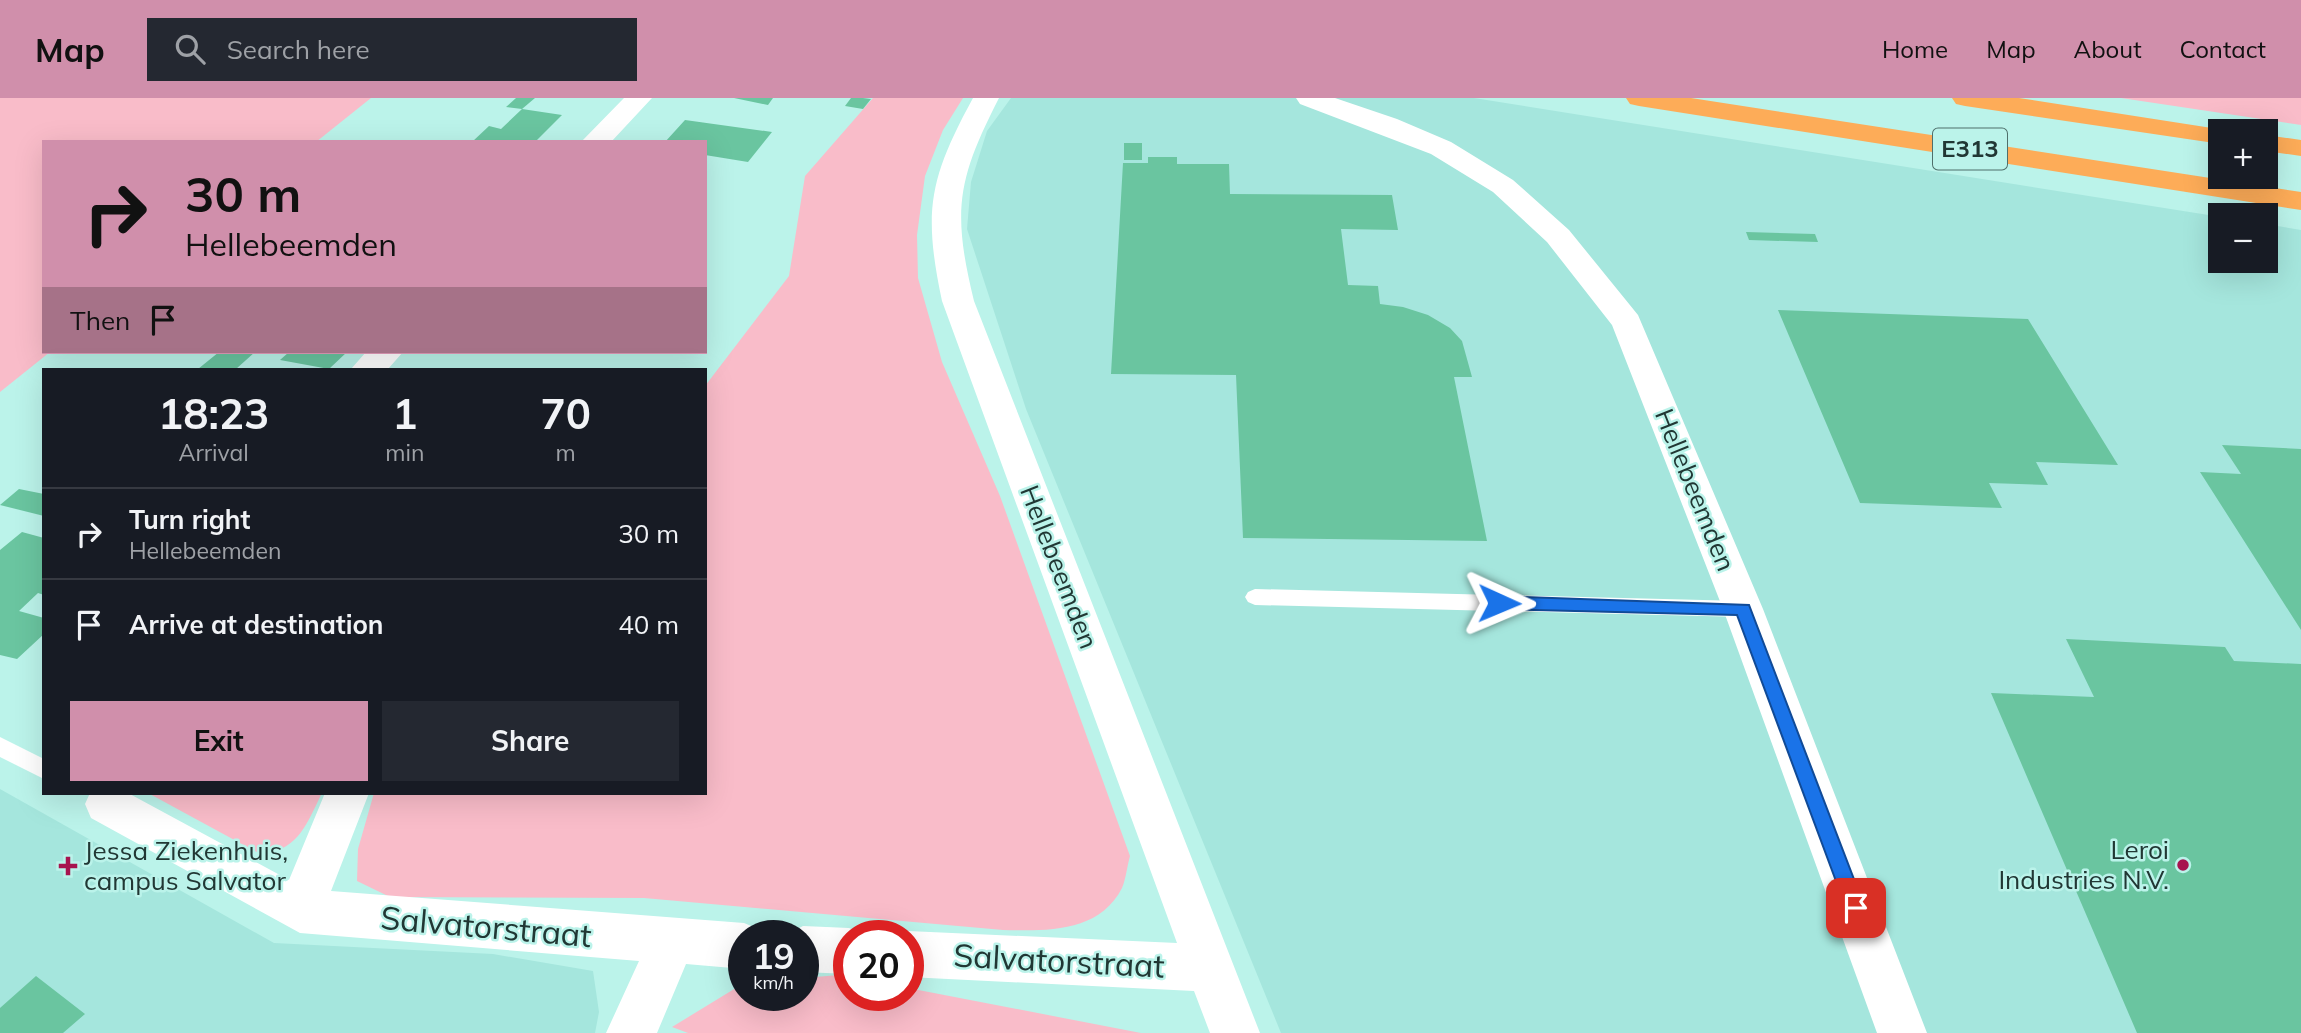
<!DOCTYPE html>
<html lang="en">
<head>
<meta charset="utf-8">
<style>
  body { margin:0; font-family:Mulish,sans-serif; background:#242831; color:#f1f3f6; height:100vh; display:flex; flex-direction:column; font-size:26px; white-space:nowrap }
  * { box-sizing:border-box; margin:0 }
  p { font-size:23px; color:#9ea1a6 }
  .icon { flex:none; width:38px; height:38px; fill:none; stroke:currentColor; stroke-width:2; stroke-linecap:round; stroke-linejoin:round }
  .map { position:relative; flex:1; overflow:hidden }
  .drawer { position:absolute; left:42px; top:270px; width:665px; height:427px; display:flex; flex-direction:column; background:#171b24; border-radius:0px; box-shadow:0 7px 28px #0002 }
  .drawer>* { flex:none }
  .top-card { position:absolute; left:42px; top:42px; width:665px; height:214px; border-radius:0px; box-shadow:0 7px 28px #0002; background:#d08fab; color:#111; overflow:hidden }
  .controls { position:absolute; left:2208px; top:21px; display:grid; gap:14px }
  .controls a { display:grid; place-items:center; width:70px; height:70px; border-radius:0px; background:#171b24; box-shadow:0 7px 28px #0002; font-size:35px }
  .speed { position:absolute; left:728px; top:822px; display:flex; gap:14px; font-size:35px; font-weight:700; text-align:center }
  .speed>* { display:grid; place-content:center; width:91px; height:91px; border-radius:50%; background:#171b24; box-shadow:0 7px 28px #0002; line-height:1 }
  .speed small { font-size:18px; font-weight:400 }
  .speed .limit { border:10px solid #d22; background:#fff; color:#111 }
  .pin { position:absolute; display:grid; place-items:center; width:60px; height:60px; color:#fff; margin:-30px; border-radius:14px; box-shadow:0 4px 10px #0006 }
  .me { position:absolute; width:77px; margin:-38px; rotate:91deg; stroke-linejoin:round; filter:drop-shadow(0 0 5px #0008) }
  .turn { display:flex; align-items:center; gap:24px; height:147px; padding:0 28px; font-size:32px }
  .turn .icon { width:91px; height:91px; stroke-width:2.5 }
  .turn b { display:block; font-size:49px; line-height:60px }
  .then { display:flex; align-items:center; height:66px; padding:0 28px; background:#0003; gap:14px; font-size:26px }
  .eta { display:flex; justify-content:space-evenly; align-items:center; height:119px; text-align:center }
  .eta b { font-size:42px; font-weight:700; line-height:49px }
  .button { display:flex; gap:14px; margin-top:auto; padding:14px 28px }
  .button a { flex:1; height:80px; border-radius:0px; background:#d08fab; color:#111; font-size:28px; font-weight:700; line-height:80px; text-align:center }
  .button a+a { background:#242831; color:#f1f3f6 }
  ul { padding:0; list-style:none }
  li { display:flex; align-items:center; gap:21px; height:91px; padding:0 28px; border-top:2px solid #363941 }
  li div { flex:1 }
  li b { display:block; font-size:26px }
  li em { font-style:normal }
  header { display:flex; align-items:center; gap:42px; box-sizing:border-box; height:98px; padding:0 35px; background:#d08fab; color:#111 }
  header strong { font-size:33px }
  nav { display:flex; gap:38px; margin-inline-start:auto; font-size:24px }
  .search { width:490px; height:63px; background:#242831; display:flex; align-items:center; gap:18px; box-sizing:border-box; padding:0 24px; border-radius:0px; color:#9ea1a6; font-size:26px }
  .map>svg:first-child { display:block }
  .built { fill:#a5e6dd }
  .green { fill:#f9bcc9 }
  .building { fill:#6ac5a0 }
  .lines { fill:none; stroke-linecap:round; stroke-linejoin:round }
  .service { fill:#fff; fill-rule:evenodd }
  .minor { fill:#fff; fill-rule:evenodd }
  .motorway { fill:#fdac58; fill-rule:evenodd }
  .route { fill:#1a73e8; stroke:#114b97; stroke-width:2 }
  .poi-dot { fill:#a7144f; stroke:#bbf3ea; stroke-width:2.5 }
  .labels { text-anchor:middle; stroke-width:5; stroke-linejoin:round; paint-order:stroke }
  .shield { fill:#bbf3ea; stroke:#4f6f6b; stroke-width:2 }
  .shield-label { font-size:24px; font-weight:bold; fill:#213734 }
  .street-label { font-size:26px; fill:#213734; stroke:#bbf3ea }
  .poi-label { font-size:26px; fill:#213734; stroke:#bbf3ea; text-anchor:end }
  .near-street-label { font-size:32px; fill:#213734; stroke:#bbf3ea }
</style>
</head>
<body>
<header>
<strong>Map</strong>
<div class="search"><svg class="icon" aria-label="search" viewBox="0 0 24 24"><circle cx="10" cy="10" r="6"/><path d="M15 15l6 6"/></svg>Search here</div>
<nav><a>Home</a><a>Map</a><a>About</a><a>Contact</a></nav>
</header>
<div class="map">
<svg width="2301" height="935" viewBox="0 0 2301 935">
  <rect width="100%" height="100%" fill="#bbf3ea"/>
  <!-- built -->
  <path class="built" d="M 1011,0 L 1474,0 L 2221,119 L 2221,163 L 2266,163 L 2266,126 L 2301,132 L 2301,935 L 1281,935 L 1026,311 L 967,131 L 971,84 L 987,33 Z
    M 0,691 L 274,845 L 493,856 L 593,873 L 599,914 L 595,935 L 0,935 Z"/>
  <!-- green -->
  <path class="green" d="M 0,0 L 371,0 L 316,44 L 44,44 L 44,254 L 50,254 L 0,294 Z
    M 873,0 L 963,0 L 943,32 L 925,78 L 917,137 L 918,180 L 942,264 L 1000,398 L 1130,758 C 1127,768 1126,781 1122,790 C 1099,835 1046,833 1003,832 L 644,800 L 390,799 L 357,783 L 358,751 L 374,695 L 705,695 L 705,288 L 789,178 L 805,78 Z
    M 2121,0 L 2301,0 L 2301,27 Z
    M 148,695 L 322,695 C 306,727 301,747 264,758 Z
    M 839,877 L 849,879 L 849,898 L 908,898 L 908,890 L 1141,935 L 688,935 L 672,929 L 744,885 L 744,898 L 803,898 L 803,880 Z"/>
  <!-- building -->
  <path class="building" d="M 516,0 L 535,0 L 522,11 L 506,9 Z
    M 734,0 L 773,0 L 768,7 Z
    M 851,0 L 863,0 L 871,1 L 863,11 L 845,8 Z
    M 522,11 L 562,17 L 535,44 L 472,44 L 489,28 L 501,31 Z
    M 685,22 L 772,34 L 748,64 L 705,57 L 705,44 L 665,44 Z
    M 1124,45 L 1142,45 L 1142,62 L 1124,62 Z
    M 1148,59 L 1177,59 L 1177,66 L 1229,66 L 1230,96 L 1392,97 L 1398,132 L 1341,131 L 1348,187 L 1378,188 L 1380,206 L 1403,209 L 1428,217 L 1450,230 L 1462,243 L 1472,279 L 1454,279 L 1487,443 L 1243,440 L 1236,277 L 1111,276 L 1123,65 L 1148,65 Z
    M 1746,134 L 1815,136 L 1818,144 L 1749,142 Z
    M 1778,212 L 2028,221 L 2118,367 L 2036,364 L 2048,387 L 1989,385 L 2002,410 L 1860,405 Z
    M 219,254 L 255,254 L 236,271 L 198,271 Z
    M 289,254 L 347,254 L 329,271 L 280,262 Z
    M 2222,347 L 2301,351 L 2301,532 L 2200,374 L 2241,376 Z
    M 19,391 L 44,396 L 44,418 L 0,407 Z
    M 22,434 L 44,440 L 44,497 L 38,495 L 19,513 L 44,520 L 44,536 L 17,561 L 0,557 L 0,452 Z
    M 2066,541 L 2225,549 L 2234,563 L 2301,566 L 2301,935 L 2137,935 L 1991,595 L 2094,599 Z
    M 36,878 L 85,916 L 63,935 L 0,935 L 0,910 Z"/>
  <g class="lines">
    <!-- service -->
    <path class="service" d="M 1255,491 L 1743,503 L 1750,505 L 1753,511 L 1750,517 L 1743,519 L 1255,507 L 1248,504 L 1245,499 L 1248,494 Z
      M 0,639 L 44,661 L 44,681 L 0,659 Z"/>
    <!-- minor -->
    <path class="minor" d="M 624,0 L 652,0 L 611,44 L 581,44 Z
      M 973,0 L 999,0 C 957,82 952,113 974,203 L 1260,935 L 1210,935 L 1194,893 L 908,879 L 908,838 L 894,838 L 908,833 L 1177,845 L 942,203 C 923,113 929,81 973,0 Z
      M 1296,0 L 1335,0 L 1397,21 L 1451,44 L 1513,82 L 1569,132 L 1638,217 L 1763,511 L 1927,935 L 1877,935 L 1723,511 L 1612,227 L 1547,144 L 1493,94 L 1431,56 L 1300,6 Z
      M 366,254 L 403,254 L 388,271 L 351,271 Z
      M 90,695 L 128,695 L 289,782 L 325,695 L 369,695 L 331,793 L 744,825 L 761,832 L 764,838 L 744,838 L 744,871 L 686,866 L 657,935 L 606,935 L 639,863 L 300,835 L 91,720 L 85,706 Z
      M 803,828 L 849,830 L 866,837 L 849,838 L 849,876 L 803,874 L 803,838 L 784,838 Z"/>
    <!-- motorway -->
    <path class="motorway" d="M 1626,0 L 1691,0 L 2301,94 L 2301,112 L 1639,8 L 1630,6 Z
      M 1952,0 L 2019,0 L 2231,33 L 2221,33 L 2221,46 L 1965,8 L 1956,6 Z
      M 2266,37 L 2301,42 L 2301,58 L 2266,53 Z"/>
  </g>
  <!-- route -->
  <path class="route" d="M 1499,498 L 1749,507 L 1865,810 L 1863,817 L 1856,820 L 1849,817 L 1846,810 L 1737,517 L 1499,511 L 1491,505 Z"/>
  <!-- markers -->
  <g class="poi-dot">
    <circle cx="2183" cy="767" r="7"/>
    <path d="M64.5 757.5h7v7h7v7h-7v7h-7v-7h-7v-7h7z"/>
  </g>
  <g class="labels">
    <!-- shield labels -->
    <rect class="shield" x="1933" y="30.5" width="74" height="41" rx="5"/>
    <g class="shield-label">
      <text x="1970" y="59">E313</text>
    </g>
    <!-- street labels -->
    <g class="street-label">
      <text transform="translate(1695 392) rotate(68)" y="9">Hellebeemden</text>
      <text transform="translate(1059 469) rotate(69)" y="9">Hellebeemden</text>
    </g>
    <!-- poi labels -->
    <g class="poi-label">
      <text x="2169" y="761">Leroi<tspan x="2169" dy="30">Industries N.V.</tspan></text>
      <text x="84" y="762" text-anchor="start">Jessa Ziekenhuis,<tspan x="84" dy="30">campus Salvator</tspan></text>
    </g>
    <!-- near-street labels -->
    <g class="near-street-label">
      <text transform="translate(486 829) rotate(5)" y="11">Salvatorstraat</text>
      <text transform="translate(1059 863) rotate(3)" y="11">Salvatorstraat</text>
    </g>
  </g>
</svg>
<div class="controls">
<a>+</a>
<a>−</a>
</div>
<div class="speed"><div>19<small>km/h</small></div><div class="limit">20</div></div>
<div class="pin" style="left:1856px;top:810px;background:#d93025"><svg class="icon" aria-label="arrive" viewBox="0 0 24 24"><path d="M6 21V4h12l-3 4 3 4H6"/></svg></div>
<svg class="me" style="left:1499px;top:505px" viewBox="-20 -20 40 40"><path d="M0-17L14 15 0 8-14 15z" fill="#1a73e8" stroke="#fff" stroke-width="4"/></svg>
<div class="top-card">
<div class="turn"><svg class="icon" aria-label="right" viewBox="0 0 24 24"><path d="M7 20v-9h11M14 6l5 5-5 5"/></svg><div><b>30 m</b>Hellebeemden</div></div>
<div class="then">Then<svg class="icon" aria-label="arrive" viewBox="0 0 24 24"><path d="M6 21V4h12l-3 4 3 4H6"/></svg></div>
</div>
<section class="drawer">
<div class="eta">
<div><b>18:23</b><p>Arrival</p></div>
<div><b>1</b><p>min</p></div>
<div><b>70</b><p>m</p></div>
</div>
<ul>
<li><svg class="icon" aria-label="right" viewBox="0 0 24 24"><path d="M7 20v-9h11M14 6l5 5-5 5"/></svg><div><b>Turn right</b><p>Hellebeemden</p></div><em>30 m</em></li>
<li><svg class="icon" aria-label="arrive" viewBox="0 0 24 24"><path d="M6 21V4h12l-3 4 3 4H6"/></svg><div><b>Arrive at destination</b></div><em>40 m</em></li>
</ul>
<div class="button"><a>Exit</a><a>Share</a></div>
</section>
</div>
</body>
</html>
